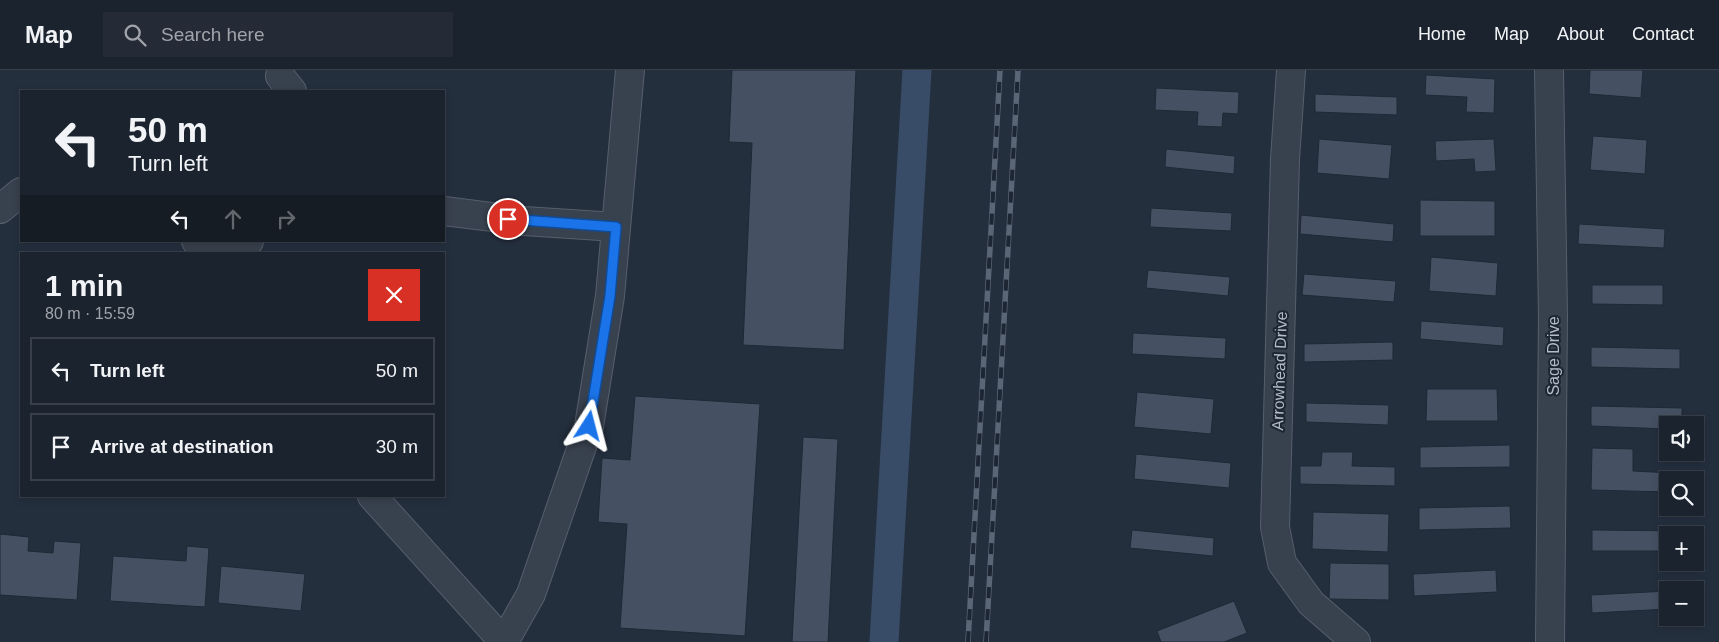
<!DOCTYPE html>
<html lang="en">
<head>
<meta charset="utf-8">
<style>
  body { margin:0; font-family:Arial,sans-serif; background:#242b36; color:#f1f3f6; height:100vh; display:flex; flex-direction:column; font-size:19px; white-space:nowrap }
  * { box-sizing:border-box; margin:0 }
  p { font-size:16px; color:#a0a4aa }
  .icon { flex:none; width:28px; height:28px; fill:none; stroke:currentColor; stroke-width:2; stroke-linecap:round; stroke-linejoin:round }
  .map { position:relative; flex:1; overflow:hidden }
  .sheet { position:absolute; left:20px; top:182px; width:425px; height:245px; display:flex; flex-direction:column; background:#1b232e; border-radius:0px; box-shadow:0 2px 8px #0003,0 0 0 1px #39404a }
  .sheet>* { flex:none }
  .banner { position:absolute; left:20px; top:20px; width:425px; height:152px; border-radius:0px; box-shadow:0 2px 8px #0003,0 0 0 1px #39404a; background:#1b232e; color:#f1f3f6; overflow:hidden }
  .buttons { position:absolute; left:1659px; top:346px; display:grid; gap:10px }
  .buttons a { display:grid; place-items:center; width:45px; height:45px; border-radius:0px; background:#1b232e; box-shadow:0 2px 8px #0003,0 0 0 1px #39404a; font-size:25px }
  .pin { position:absolute; display:grid; place-items:center; width:42px; height:42px; color:#fff; margin:-21px; border:2px solid #fff; border-radius:50%; box-shadow:0 1px 5px #0007 }
  .me { position:absolute; width:55px; margin:-28px; rotate:9deg; stroke-linejoin:round; filter:drop-shadow(0 0 4px #0008) }
  .turn { display:flex; align-items:center; gap:18px; height:105px; padding:0 25px; font-size:22px }
  .turn .icon { width:65px; height:65px; stroke-width:2.5 }
  .turn b { display:block; font-size:35px; line-height:42px }
  .lanes { display:flex; align-items:center; height:48px; padding:0 25px; background:#0003; justify-content:center; gap:25px; direction:ltr }
  .lanes .off { opacity:.35 }
  .round { display:grid; place-items:center; flex:none; width:52px; height:52px; border-radius:0px; background:#242b36 }
  .headline { display:flex; align-items:center; justify-content:space-between; height:85px; padding:0 25px }
  h1 { font-size:30px; font-weight:800; line-height:38px }
  ul { padding:0; list-style:none }
  li { display:flex; align-items:center; gap:15px; height:68px; margin:0 10px 8px; padding:0 15px; border:2px solid #39404a; border-radius:0px }
  li div { flex:1 }
  li b { display:block; font-size:19px }
  li em { font-style:normal }
  header { display:flex; align-items:center; gap:30px; box-sizing:border-box; height:70px; padding:0 25px; background:#1b232e; border-bottom:1px solid #39404a }
  header strong { font-size:24px }
  nav { display:flex; gap:28px; margin-inline-start:auto; font-size:18px }
  .search { width:350px; height:45px; background:#242b36; display:flex; align-items:center; gap:12px; box-sizing:border-box; padding:0 18px; border-radius:0px; color:#a0a4aa; font-size:19px }
  .map>svg:first-child { display:block }
  .lines { fill:none; stroke-linecap:round; stroke-linejoin:round }
  .canal { stroke:#394c67; stroke-width:29 }
  .building { fill:#455162; stroke:#1f2835 }
  .minor-casing { stroke:#565f6c; stroke-width:30 }
  .minor { stroke:#38414e; stroke-width:28 }
  .rail-casing { stroke:#5a6575; stroke-width:5.5 }
  .rail { stroke:#1d2633; stroke-width:4; stroke-dasharray:11; stroke-linecap:butt }
  .route-casing { stroke:#114b97; stroke-width:12 }
  .route { stroke:#1a73e8; stroke-width:9 }
  .labels { text-anchor:middle; stroke-width:4; stroke-linejoin:round; paint-order:stroke }
  .street-label { font-size:16px; fill:#b4bcc9; stroke:#1d2633 }
</style>
</head>
<body>
<header>
<strong>Map</strong>
<div class="search"><svg class="icon" aria-label="search" viewBox="0 0 24 24"><circle cx="10" cy="10" r="6"/><path d="M15 15l6 6"/></svg>Search here</div>
<nav><a>Home</a><a>Map</a><a>About</a><a>Contact</a></nav>
</header>
<div class="map">
<svg width="1719" height="572" viewBox="0 0 1719 572">
  <rect width="100%" height="100%" fill="#242f3e"/>
  <g class="lines">
    <!-- canal -->
    <path class="canal" d="M 884,572 L 917,0"/>
  </g>
  <!-- building -->
  <path class="building" d="M 732,0 L 856,0 L 844,280 L 743,275 L 752,73 L 729,72 Z
    M 1590,0 L 1643,0 L 1641,28 L 1589,24 Z
    M 1426,5 L 1495,9 L 1494,43 L 1466,42 L 1467,27 L 1425,25 Z
    M 1156,18 L 1239,22 L 1238,44 L 1223,43 L 1222,57 L 1197,56 L 1198,42 L 1155,40 Z
    M 1315,24 L 1397,27 L 1397,45 L 1315,42 Z
    M 1593,66 L 1647,70 L 1645,104 L 1590,100 Z
    M 1319,69 L 1392,75 L 1389,109 L 1317,103 Z
    M 1494,69 L 1496,101 L 1475,102 L 1474,89 L 1436,91 L 1435,71 Z
    M 1166,79 L 1235,86 L 1234,104 L 1165,97 Z
    M 1420,130 L 1495,131 L 1495,166 L 1420,166 Z
    M 1151,138 L 1232,143 L 1231,161 L 1150,157 Z
    M 1301,145 L 1394,154 L 1393,172 L 1300,164 Z
    M 1579,154 L 1665,159 L 1664,178 L 1578,174 Z
    M 1431,187 L 1498,193 L 1496,226 L 1429,221 Z
    M 1148,200 L 1230,207 L 1228,226 L 1146,218 Z
    M 1304,204 L 1396,211 L 1394,232 L 1302,225 Z
    M 1592,215 L 1663,215 L 1663,235 L 1592,234 Z
    M 1421,251 L 1504,257 L 1503,276 L 1420,269 Z
    M 1133,263 L 1226,268 L 1225,289 L 1132,284 Z
    M 1393,272 L 1393,290 L 1304,292 L 1304,274 Z
    M 1591,277 L 1680,279 L 1680,299 L 1591,297 Z
    M 1427,319 L 1497,319 L 1498,351 L 1426,351 Z
    M 1137,322 L 1214,329 L 1211,364 L 1134,357 Z
    M 635,326 L 760,334 L 745,566 L 620,558 L 627,454 L 598,452 L 602,388 L 630,390 Z
    M 1306,333 L 1389,335 L 1388,355 L 1306,352 Z
    M 1591,336 L 1682,338 L 1682,355 L 1668,355 L 1668,359 L 1591,356 Z
    M 803,367 L 838,369 L 828,572 L 792,572 Z
    M 1510,375 L 1510,397 L 1420,398 L 1420,377 Z
    M 1592,378 L 1633,379 L 1633,401 L 1672,403 L 1672,410 L 1668,410 L 1668,422 L 1591,420 Z
    M 1322,382 L 1353,382 L 1352,396 L 1395,397 L 1395,416 L 1300,414 L 1300,396 L 1321,396 Z
    M 1136,384 L 1231,393 L 1229,418 L 1134,409 Z
    M 1510,436 L 1511,458 L 1419,460 L 1419,438 Z
    M 1313,442 L 1389,444 L 1388,482 L 1312,479 Z
    M 1132,460 L 1214,468 L 1213,486 L 1130,478 Z
    M 1592,460 L 1687,461 L 1687,465 L 1668,465 L 1668,481 L 1592,481 Z
    M 0,464 L 29,467 L 28,481 L 53,483 L 54,471 L 81,473 L 77,530 L 0,525 Z
    M 187,476 L 209,478 L 205,537 L 110,531 L 113,486 L 186,491 Z
    M 1330,493 L 1389,494 L 1389,530 L 1329,529 Z
    M 221,496 L 305,504 L 301,541 L 218,533 Z
    M 1496,500 L 1497,522 L 1414,526 L 1413,504 Z
    M 1668,521 L 1668,539 L 1592,543 L 1591,525 Z
    M 1234,531 L 1247,563 L 1224,572 L 1161,572 L 1157,561 Z"/>
  <g class="lines">
    <!-- minor casing -->
    <g class="minor-casing">
      <path id="minor" d="M 1291,0 L 1285,89 L 1275,457 L 1282,493 L 1311,533 L 1356,572
        M 1549,0 L 1553,246 L 1550,572
        M 280,6 L 292,21
        M 0,139 L 21,122
        M 444,141 L 524,151 L 616,157
        M 196,171 C 215,181 231,187 249,171
        M 372,426 L 504,572 L 531,524 L 589,356 L 610,226 L 630,0"/>
    </g>
    <!-- minor -->
    <use href="#minor" class="minor"/>
    <!-- rail casing -->
    <g class="rail-casing">
      <path id="rail" d="M 968,572 L 1000,0
        M 986,572 L 1018,0"/>
    </g>
    <!-- rail -->
    <use href="#rail" class="rail"/>
  </g>
  <g class="lines">
    <!-- route casing -->
    <g class="route-casing">
      <path id="route" d="M 508,149 L 616,157 L 610,226 L 589,356"/>
    </g>
    <!-- route -->
    <use href="#route" class="route"/>
  </g>
  <g class="labels">
    <!-- street labels -->
    <g class="street-label">
      <text transform="translate(1553 286) rotate(-90)" y="6">Sage Drive</text>
      <text transform="translate(1279 301) rotate(-88)" y="6">Arrowhead Drive</text>
    </g>
  </g>
</svg>
<div class="buttons">
<a><svg class="icon" aria-label="sound" viewBox="0 0 24 24"><path d="M4 9h4l5-4v14l-5-4H4zM17 9q2 3 0 6"/></svg></a>
<a><svg class="icon" aria-label="search" viewBox="0 0 24 24"><circle cx="10" cy="10" r="6"/><path d="M15 15l6 6"/></svg></a>
<a>+</a>
<a>−</a>
</div>
<div class="pin" style="left:508px;top:149px;background:#d93025"><svg class="icon" aria-label="arrive" viewBox="0 0 24 24"><path d="M6 21V4h12l-3 4 3 4H6"/></svg></div>
<svg class="me" style="left:589px;top:356px" viewBox="-20 -20 40 40"><path d="M0-17L14 15 0 8-14 15z" fill="#1a73e8" stroke="#fff" stroke-width="4"/></svg>
<div class="banner">
<div class="turn"><svg class="icon" aria-label="left" viewBox="0 0 24 24"><path d="M17 20v-9H6M10 6l-5 5 5 5"/></svg><div><b>50 m</b>Turn left</div></div>
<div class="lanes"><svg class="icon" aria-label="left" viewBox="0 0 24 24"><path d="M17 20v-9H6M10 6l-5 5 5 5"/></svg><svg class="icon off" aria-label="ahead" viewBox="0 0 24 24"><path d="M12 20V5M6 11l6-6 6 6"/></svg><svg class="icon off" aria-label="right" viewBox="0 0 24 24"><path d="M7 20v-9h11M14 6l5 5-5 5"/></svg></div>
</div>
<section class="sheet">
<div class="headline"><div><h1>1 min</h1><p>80 m · 15:59</p></div><a class="round" style="background:#d93025;color:#fff"><svg class="icon" aria-label="close" viewBox="0 0 24 24"><path d="M6 6l12 12M18 6L6 18"/></svg></a></div>
<ul>
<li><svg class="icon" aria-label="left" viewBox="0 0 24 24"><path d="M17 20v-9H6M10 6l-5 5 5 5"/></svg><div><b>Turn left</b></div><em>50 m</em></li>
<li><svg class="icon" aria-label="arrive" viewBox="0 0 24 24"><path d="M6 21V4h12l-3 4 3 4H6"/></svg><div><b>Arrive at destination</b></div><em>30 m</em></li>
</ul>
</section>
</div>
</body>
</html>
